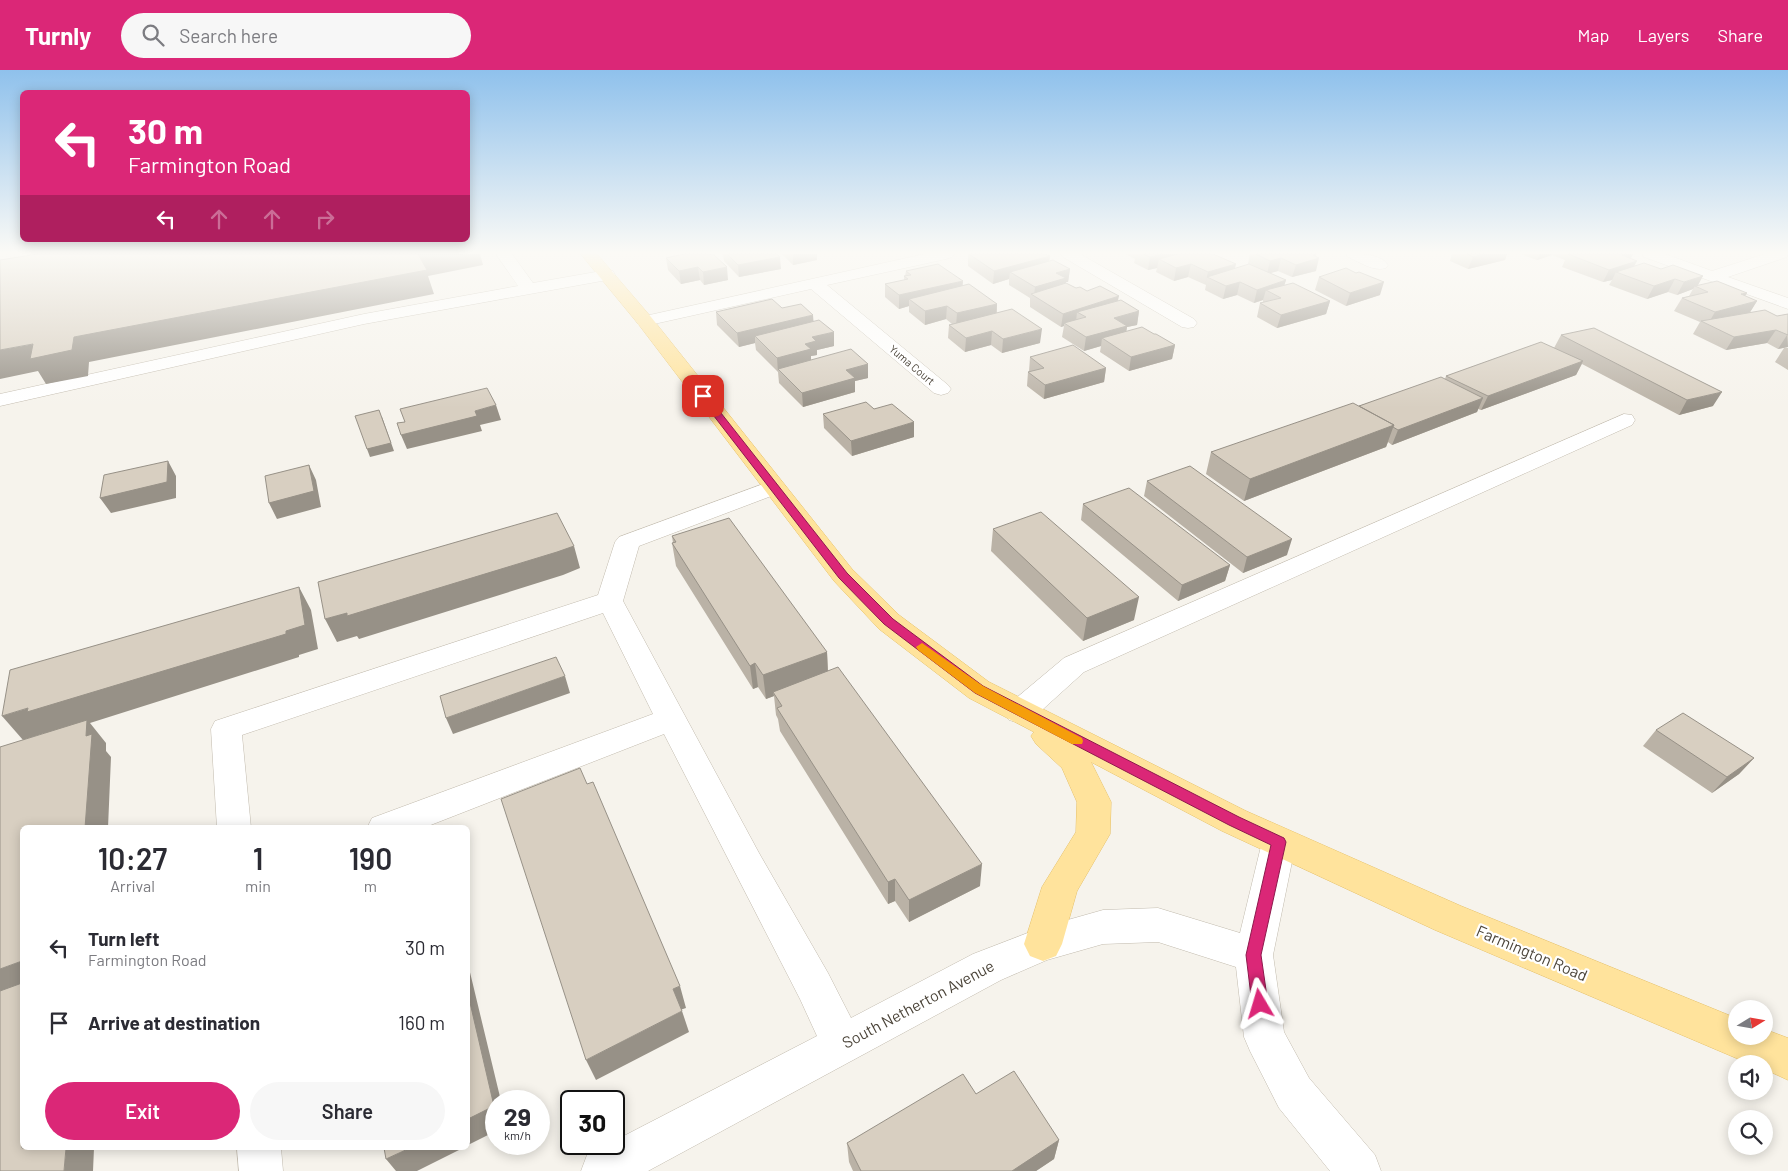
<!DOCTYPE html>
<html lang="en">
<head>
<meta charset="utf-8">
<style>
  body { margin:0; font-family:Barlow,sans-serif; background:#f7f7f7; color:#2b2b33; height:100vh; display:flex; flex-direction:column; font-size:19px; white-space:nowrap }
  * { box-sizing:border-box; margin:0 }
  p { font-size:16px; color:#7c7c81 }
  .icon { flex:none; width:28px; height:28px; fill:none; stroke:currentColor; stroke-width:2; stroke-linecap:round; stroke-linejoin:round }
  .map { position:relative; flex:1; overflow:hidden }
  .drawer { position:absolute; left:20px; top:755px; width:450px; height:325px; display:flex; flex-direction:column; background:#fff; border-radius:8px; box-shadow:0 2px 12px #0003 }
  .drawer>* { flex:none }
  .guide { position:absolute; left:20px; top:20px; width:450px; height:152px; border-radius:8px; box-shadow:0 2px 12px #0003; background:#db2777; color:#fff; overflow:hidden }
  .needle { width:32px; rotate:79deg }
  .tools { position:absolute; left:1728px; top:930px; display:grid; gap:10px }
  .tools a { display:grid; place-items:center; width:45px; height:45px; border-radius:50%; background:#fff; box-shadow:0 2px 12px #0003; font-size:25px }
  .speed { position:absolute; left:485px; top:1020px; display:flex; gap:10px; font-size:25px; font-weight:700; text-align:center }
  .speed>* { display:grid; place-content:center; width:65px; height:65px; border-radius:50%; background:#fff; box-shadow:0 2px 12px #0003; line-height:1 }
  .speed small { font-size:12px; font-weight:400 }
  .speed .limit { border:2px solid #111; border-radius:8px; background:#fff; color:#111 }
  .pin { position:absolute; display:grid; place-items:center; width:42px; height:42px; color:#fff; margin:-21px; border-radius:10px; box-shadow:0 2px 8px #0006 }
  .me { position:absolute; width:55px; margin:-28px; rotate:353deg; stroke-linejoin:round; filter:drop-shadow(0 0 4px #0008) }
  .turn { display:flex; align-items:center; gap:18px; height:105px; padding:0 25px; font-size:22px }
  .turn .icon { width:65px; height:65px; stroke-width:2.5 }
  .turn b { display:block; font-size:35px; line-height:42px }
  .lanes { display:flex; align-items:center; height:48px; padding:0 25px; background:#0003; justify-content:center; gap:25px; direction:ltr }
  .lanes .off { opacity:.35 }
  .eta { display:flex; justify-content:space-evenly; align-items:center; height:85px; text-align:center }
  .eta b { font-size:30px; font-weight:600; line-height:35px }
  .button { display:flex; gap:10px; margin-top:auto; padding:10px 25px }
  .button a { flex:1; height:58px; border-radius:30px; background:#db2777; color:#fff; font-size:20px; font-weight:600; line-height:58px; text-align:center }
  .button a+a { background:#f7f7f7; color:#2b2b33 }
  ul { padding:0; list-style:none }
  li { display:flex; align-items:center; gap:15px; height:75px; padding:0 25px }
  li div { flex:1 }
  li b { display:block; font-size:19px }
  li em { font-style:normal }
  header { display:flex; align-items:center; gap:30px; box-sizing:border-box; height:70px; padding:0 25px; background:#db2777; color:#fff }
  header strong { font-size:24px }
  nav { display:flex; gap:28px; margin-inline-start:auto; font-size:18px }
  .search { width:350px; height:45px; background:#f7f7f7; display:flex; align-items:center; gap:12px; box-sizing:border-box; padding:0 18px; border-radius:28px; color:#7c7c81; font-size:19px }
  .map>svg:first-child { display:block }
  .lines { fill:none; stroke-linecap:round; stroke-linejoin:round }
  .minor-casing { stroke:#c2bbae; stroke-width:1 }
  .major-casing { stroke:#e6c16a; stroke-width:1 }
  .minor { fill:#fff; fill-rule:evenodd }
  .major { fill:#ffe39c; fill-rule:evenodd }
  .wall { fill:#bab2a6 }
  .shaded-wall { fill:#979187 }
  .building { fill:#d8cfc1; stroke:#979187 }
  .route { fill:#db2777; stroke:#8e194d }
  .slow { fill:#f59e0b }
  .labels { text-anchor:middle; stroke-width:4.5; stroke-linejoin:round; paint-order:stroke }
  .far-street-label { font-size:11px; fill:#4b4439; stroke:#fff }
  .near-street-label { font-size:16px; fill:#4b4439; stroke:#fff }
</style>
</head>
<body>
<header>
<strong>Turnly</strong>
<div class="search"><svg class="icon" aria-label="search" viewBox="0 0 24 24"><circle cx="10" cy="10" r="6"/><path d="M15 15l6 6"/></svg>Search here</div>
<nav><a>Map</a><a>Layers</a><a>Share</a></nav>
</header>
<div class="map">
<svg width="1788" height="1101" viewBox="0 0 1788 1101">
  <rect width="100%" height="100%" fill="#f6f3ec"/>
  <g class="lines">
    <!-- minor casing -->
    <g class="minor-casing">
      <path id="minor" d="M 496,184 L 512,184 L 533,213 L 607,200 L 613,201 L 615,205 L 613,209 L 607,210 L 364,254 L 0,336 L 0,324 L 364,244 L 518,216 Z
        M 925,184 L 954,184 L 952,187 L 946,189 L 827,215 L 948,315 L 951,319 L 948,323 L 941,325 L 934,323 L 811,219 L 645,256 L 639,255 L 636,251 L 639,247 L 645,246 Z
        M 1061,184 L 1080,184 L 1194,249 L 1197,253 L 1194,257 L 1188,258 L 1182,257 L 1063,187 Z
        M 1346,184 C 1359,184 1380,183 1388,195 L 1386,198 C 1373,202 1360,192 1348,187 Z
        M 1642,184 L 1665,184 L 1712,201 L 1765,184 L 1788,184 L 1787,187 L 1728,207 L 1788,228 L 1788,239 L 1644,187 Z
        M 1624,344 L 1632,345 L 1635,350 L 1632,355 L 1084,602 L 1031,650 L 1020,653 L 1009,650 L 1005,642 L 1009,634 L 1064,588 Z
        M 774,410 L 782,412 L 786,417 L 782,422 L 639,476 L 623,531 L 759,783 L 828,903 L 851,948 L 973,884 L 1043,857 L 1103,840 L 1158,838 L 1240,863 L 1262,772 L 1267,762 L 1279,758 L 1291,762 L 1296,772 L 1273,885 L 1284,962 L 1309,1008 L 1375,1085 L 1381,1101 L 1330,1101 L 1279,1038 L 1250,981 L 1244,967 L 1236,897 L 1158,872 L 1103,874 L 1047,890 L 1001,910 L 648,1101 L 581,1101 L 587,1085 L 609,1074 L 614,1074 L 614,1071 L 817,966 L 800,929 L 664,664 L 423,758 L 367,758 L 372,748 L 653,644 L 603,543 L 242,665 L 251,758 L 217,758 L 211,659 L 215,651 L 598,525 L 615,472 L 619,467 Z
        M 237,1078 L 281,1078 L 283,1101 L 239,1101 Z"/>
    </g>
    <!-- major casing -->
    <g class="major-casing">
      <path id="major" d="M 581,184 L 597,184 L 651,247 L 852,499 L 899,545 L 989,612 L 1246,741 L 1461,836 L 1736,948 L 1736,966 L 1764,966 L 1764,959 L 1788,968 L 1788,1010 L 1764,999 L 1764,994 L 1750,994 L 1435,860 L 1222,761 L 1091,692 L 1111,732 L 1110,764 L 1077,821 L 1062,874 L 1056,886 L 1043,891 L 1030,886 L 1024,874 L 1042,817 L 1076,762 L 1077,732 L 1062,698 L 1036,674 L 1031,666 L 1034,662 L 969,628 L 879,559 L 834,511 L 639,255 Z"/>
    </g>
    <!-- minor -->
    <use href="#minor" class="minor"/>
    <!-- major -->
    <use href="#major" class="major"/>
  </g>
  <!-- wall -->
  <path class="wall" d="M 684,184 L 728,210 L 704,215 L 700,210 L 681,214 L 668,200 L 666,188 Z
    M 723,184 L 777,184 L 781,199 L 739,207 L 724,191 Z
    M 782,184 L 817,184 L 817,190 L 793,195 Z
    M 968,184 L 1045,184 L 1050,186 L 1049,191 L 1070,199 L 1068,212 L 1066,212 L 1066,213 L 1076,218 L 1087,221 L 1118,231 L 1139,241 L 1137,255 L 1127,257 L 1126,262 L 1154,264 L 1175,275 L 1172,289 L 1129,301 L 1100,282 L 1101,276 L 1084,281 L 1062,267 L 1064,256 L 1061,257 L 1030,237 L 1030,228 L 1009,215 L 1009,209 L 993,214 L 968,196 Z
    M 1126,184 L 1213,184 L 1235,199 L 1251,195 L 1248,194 L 1250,184 L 1316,184 L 1316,201 L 1292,207 L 1278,201 L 1269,203 L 1286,210 L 1284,215 L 1330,231 L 1326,244 L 1277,258 L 1257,247 L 1260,233 L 1263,233 L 1263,230 L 1254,233 L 1237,225 L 1223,229 L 1205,220 L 1206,215 L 1188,207 L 1174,211 L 1156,202 L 1157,198 L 1148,200 L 1134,193 L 1135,189 Z
    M 1452,184 L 1507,184 L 1505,190 L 1468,199 L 1450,191 Z
    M 1521,184 L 1633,184 L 1630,189 L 1634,196 L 1697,216 L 1745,226 L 1757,231 L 1750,242 L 1777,246 L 1788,244 L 1788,277 L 1778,279 L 1767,273 L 1726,280 L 1693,264 L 1700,252 L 1674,241 L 1682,228 L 1689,226 L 1693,219 L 1677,225 L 1668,222 L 1647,229 L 1609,215 L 1612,210 L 1603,212 L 1562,197 L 1565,190 L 1552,185 L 1537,190 Z
    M 906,201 L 963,216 L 997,234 L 997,243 L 1040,273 L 1002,283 L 991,275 L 965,282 L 948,268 L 949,255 L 952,254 L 946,249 L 925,255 L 909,242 L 909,236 L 899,239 L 885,227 L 885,214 L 904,210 L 904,206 L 905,206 Z
    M 1319,207 L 1380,225 L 1346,236 L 1315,220 Z
    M 782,238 L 814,251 L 834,276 L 817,280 L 817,285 L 811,286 L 811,290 L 868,294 L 868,308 L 855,311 L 855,322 L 803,337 L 779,313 L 778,302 L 756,280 L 755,273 L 739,277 L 717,255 L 716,242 Z
    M 1561,265 L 1713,336 L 1679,345 L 1582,294 L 1576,305 L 1481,340 L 1478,339 L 1477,342 L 1392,375 L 1388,372 L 1386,377 L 1244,431 L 1206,404 L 1211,382 L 1445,309 L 1446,306 L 1554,278 Z
    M 1784,278 L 1788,278 L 1788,300 L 1775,292 Z
    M 1030,287 L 1106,298 L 1104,312 L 1044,329 L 1027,316 L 1028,302 L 1029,302 Z
    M 874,339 L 914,367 L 852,386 L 824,358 L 823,344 Z
    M 1147,411 L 1287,485 L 1243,503 L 1144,426 Z
    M 1083,434 L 1230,495 L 1225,511 L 1178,531 L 1081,450 Z
    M 993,459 L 1134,550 L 1083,571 L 991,481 Z
    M 672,466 L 827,582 L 828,601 L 980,816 L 909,852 L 895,831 L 888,834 L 780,661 L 778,649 L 776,645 L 774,626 L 766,629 L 758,617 L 753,619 L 676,496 L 672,473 L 673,473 Z
    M 1656,660 L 1754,688 L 1739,704 L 1712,723 L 1643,676 Z
    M 976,1024 L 1059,1070 L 1054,1089 L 1036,1101 L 853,1101 L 849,1092 L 847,1073 Z"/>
  <!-- shaded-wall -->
  <path class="shaded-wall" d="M 418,184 L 480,184 L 483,195 L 428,206 L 434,224 L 89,292 L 88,306 L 46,314 L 38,301 L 0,309 L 0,280 L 74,267 Z
    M 793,184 L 817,184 L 817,190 L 793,195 Z
    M 1164,184 L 1206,184 L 1159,189 L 1157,198 L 1148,200 L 1150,187 Z
    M 1307,184 L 1316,184 L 1315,189 L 1319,188 L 1316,201 L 1292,207 L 1296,195 Z
    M 1484,184 L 1507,184 L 1505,190 L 1468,199 L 1473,187 Z
    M 1540,184 L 1552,184 L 1552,185 L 1537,190 Z
    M 1627,184 L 1633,184 L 1628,194 L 1637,191 L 1630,204 L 1616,202 L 1612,210 L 1603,212 L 1609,200 L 1622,185 Z
    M 1050,186 L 1048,199 L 1010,202 L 1009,209 L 993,214 L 994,201 Z
    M 780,187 L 781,199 L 739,207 L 738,195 Z
    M 1281,188 L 1278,201 L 1267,204 L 1270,191 Z
    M 1191,194 L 1188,207 L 1174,211 L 1176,198 Z
    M 1236,194 L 1233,207 L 1207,207 L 1205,215 L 1208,202 Z
    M 698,197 L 700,210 L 681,214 L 679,201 Z
    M 727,197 L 728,210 L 704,215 L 703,202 Z
    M 1070,199 L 1068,212 L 1066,212 L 1065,221 L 1034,226 L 1035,217 L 1056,203 Z
    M 1703,206 L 1697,217 L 1695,216 L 1693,219 L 1677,225 L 1684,212 Z
    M 1675,209 L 1668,222 L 1647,229 L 1654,216 Z
    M 1286,210 L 1282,223 L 1266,220 L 1263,230 L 1254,233 L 1257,220 Z
    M 963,211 L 962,224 L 909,229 L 909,236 L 899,239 L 899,225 Z
    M 1240,212 L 1237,225 L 1223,229 L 1226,216 Z
    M 1384,212 L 1380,225 L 1346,236 L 1350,223 Z
    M 1747,223 L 1739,236 L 1757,231 L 1749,244 L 1708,254 L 1715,242 L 1741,224 Z
    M 1119,226 L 1116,239 L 1086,247 L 1077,242 L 1076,252 L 1064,253 L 1064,256 L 1061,257 L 1063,244 Z
    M 1330,231 L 1326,244 L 1277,258 L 1281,245 Z
    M 997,234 L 996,247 L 956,257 L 957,243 Z
    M 947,236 L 946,249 L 925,255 L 925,241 Z
    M 1139,241 L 1137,255 L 1127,257 L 1125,270 L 1102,268 L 1101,276 L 1084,281 L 1086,267 L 1114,248 Z
    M 813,245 L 814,258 L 755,266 L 755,273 L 739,277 L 737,263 Z
    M 1042,259 L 1040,273 L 1002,283 L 1003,269 Z
    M 1776,260 L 1767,273 L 1726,280 L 1734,267 Z
    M 992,261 L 991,275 L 965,282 L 966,268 Z
    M 834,262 L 834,276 L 817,280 L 817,285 L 811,286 L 811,293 L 778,299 L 778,302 L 777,288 L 805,274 L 812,267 Z
    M 1787,265 L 1788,277 L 1778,279 Z
    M 1175,275 L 1172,289 L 1129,301 L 1131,287 Z
    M 1583,291 L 1576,305 L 1481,340 L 1488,326 Z
    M 868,294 L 868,308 L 855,311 L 855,322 L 803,337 L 802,323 L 846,300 Z
    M 1106,298 L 1104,312 L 1044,329 L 1045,315 Z
    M 1722,322 L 1713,336 L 1679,345 L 1687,330 Z
    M 1483,328 L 1477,342 L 1392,375 L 1398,360 Z
    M 496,335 L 501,350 L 480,355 L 482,361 L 407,379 L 401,365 L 475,341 Z
    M 382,347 L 394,381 L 370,387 L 367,379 Z
    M 914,352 L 914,367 L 852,386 L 851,371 Z
    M 1394,355 L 1386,377 L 1244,431 L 1250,409 Z
    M 168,391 L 176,406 L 176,428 L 111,443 L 100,428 Z
    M 309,395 L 316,410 L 321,437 L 277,449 L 269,433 Z
    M 1292,469 L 1287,485 L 1243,503 L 1247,487 Z
    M 574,476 L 580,498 L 563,505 L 359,569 L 357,566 L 337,572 L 325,549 Z
    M 1230,495 L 1225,511 L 1178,531 L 1182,515 Z
    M 299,517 L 311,540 L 318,579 L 299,585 L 299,587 L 90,653 L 106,673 L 106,681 L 111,687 L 108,758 L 85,758 L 48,666 L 45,663 L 23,670 L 2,646 L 286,561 Z
    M 1139,527 L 1134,550 L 1083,571 L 1087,548 Z
    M 827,582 L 828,605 L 773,622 L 774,626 L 766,629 L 763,605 Z
    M 755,593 L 758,617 L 753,619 L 750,596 Z
    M 565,606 L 570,623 L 453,664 L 446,648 Z
    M 1754,688 L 1739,704 L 1712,723 L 1727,707 Z
    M 982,794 L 980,816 L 909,852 L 909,830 Z
    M 895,809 L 895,831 L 888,834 L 888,812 Z
    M 22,891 L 22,922 L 0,931 L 0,899 Z
    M 468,894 L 501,1031 L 496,1031 L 496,1061 L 468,1075 Z
    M 680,916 L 686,938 L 680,940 L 673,919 Z
    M 682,941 L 689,962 L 596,1010 L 586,990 Z
    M 1059,1070 L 1054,1089 L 1036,1101 L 1012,1101 Z
    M 66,1078 L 94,1078 L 93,1101 L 64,1101 Z
    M 410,1078 L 463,1078 L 417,1101 L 396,1101 L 386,1089 Z"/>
  <!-- building -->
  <path class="building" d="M 38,184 L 418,184 L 427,200 L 74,267 L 72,280 L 30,289 L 33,274 L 0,280 L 0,190 Z
    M 684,184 L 707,184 L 708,185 L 713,184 L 727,197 L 703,202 L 698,197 L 679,201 L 666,188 Z
    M 727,184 L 777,184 L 780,187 L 738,195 Z
    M 969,184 L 1045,184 L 1050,186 L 994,201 Z
    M 1143,184 L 1164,184 L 1150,187 Z
    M 1178,184 L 1213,184 L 1236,194 L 1208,202 L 1191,194 L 1176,198 L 1159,189 Z
    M 1256,184 L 1316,184 L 1313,185 L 1319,188 L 1296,195 L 1281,188 L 1270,191 Z
    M 1467,184 L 1484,184 L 1473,187 Z
    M 1568,184 L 1627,184 L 1622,185 L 1637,191 L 1609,200 Z
    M 1053,190 L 1070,199 L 1056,203 L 1066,208 L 1035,217 L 1010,202 Z
    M 1644,193 L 1661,199 L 1673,195 L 1703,206 L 1684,212 L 1675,209 L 1654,216 L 1616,202 Z
    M 938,194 L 963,211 L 899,225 L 885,214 L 908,209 L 904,206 L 911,205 L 906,201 Z
    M 1249,194 L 1286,210 L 1257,220 L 1240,212 L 1226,216 L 1207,207 Z
    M 1346,198 L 1356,203 L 1359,202 L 1384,212 L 1350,223 L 1319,207 Z
    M 1717,211 L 1747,223 L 1741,224 L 1757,231 L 1715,242 L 1682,228 L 1708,222 L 1695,216 Z
    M 1066,213 L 1076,218 L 1080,217 L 1087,221 L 1100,216 L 1119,226 L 1063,244 L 1031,224 Z
    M 1293,213 L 1330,231 L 1281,245 L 1260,233 L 1281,228 L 1266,220 Z
    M 969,214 L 997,234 L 957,243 L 947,236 L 925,241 L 909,229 Z
    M 772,229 L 782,238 L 801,234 L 813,245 L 737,263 L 716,242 Z
    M 1121,230 L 1139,241 L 1114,248 L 1127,256 L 1086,267 L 1064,253 L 1086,247 L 1077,242 Z
    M 1012,239 L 1042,259 L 1003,269 L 992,261 L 966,268 L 949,255 Z
    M 1765,240 L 1777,246 L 1788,244 L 1788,265 L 1776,260 L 1734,267 L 1701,251 Z
    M 819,250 L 834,262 L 812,267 L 816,271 L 805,274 L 811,279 L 777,288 L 755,266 Z
    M 1142,257 L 1154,264 L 1156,264 L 1175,275 L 1131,287 L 1102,268 Z
    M 1594,258 L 1722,322 L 1687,330 L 1561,265 Z
    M 1541,272 L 1583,291 L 1488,326 L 1446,306 Z
    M 1073,275 L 1106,298 L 1045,315 L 1028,302 L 1044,298 L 1030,287 Z
    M 851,279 L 868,294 L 846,300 L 855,308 L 802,323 L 778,299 Z
    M 1441,307 L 1483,328 L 1398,360 L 1393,357 L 1394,355 L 1359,336 Z
    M 487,318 L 496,335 L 475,341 L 477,346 L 401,365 L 397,353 L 405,352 L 400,339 Z
    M 866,332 L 874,339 L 892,334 L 914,352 L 851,371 L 823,344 Z
    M 1353,333 L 1394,355 L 1250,409 L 1211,382 Z
    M 379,340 L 391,373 L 367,379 L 355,346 Z
    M 168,391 L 167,412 L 100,428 L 104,405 Z
    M 309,395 L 314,421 L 269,433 L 265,406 Z
    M 1190,396 L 1292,469 L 1247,487 L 1147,411 Z
    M 1129,418 L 1230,495 L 1182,515 L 1083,434 Z
    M 1041,442 L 1139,527 L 1087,548 L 993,459 Z
    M 557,443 L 574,476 L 557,482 L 347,546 L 347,543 L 325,549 L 318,512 Z
    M 729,448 L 827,582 L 763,605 L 755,593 L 750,596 L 672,473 L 676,472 L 672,466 Z
    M 299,517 L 305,555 L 286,561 L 286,564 L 27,642 L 28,638 L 2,646 L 10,600 Z
    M 556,587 L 565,606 L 446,648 L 440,626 Z
    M 838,597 L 982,794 L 909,830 L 895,809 L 888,812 L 777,638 L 782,636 L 773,622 Z
    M 1683,643 L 1754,688 L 1727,707 L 1656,660 Z
    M 87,650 L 86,666 L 92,664 L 85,758 L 22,758 L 22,891 L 0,899 L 0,677 Z
    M 580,698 L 587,714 L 593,712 L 680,916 L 673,919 L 682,941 L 586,990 L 501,729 Z
    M 22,913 L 22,1078 L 66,1078 L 64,1101 L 0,1101 L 0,921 Z
    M 468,924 L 494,1036 L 468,1049 Z
    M 1014,1001 L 1059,1070 L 1012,1101 L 861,1101 L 847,1073 L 963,1004 L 976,1024 Z
    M 384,1078 L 410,1078 L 386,1089 Z"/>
  <!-- sky -->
  <linearGradient id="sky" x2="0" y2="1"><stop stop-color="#8fc1ec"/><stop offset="0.54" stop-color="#fbfaf6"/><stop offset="1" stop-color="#fbfaf6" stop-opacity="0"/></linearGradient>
  <rect width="1788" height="338" fill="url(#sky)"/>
  <!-- route -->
  <path class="route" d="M 700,324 L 706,324 L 847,503 L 893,549 L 983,616 L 1239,747 L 1284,768 L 1286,772 L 1261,885 L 1268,934 L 1266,940 L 1260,942 L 1254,940 L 1252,934 L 1246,885 L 1271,775 L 1229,755 L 975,623 L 884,554 L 839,508 L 700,328 Z"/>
  <!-- slow -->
  <path class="slow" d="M 922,573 L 983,616 L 1082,668 L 1083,671 L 1082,674 L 1072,674 L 975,623 L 918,580 L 916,577 Z"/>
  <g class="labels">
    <!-- far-street labels -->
    <g class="far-street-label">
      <text transform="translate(912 295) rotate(40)" y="4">Yuma Court</text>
    </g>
    <!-- near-street labels -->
    <g class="near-street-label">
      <text transform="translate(1532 883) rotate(23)" y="6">Farmington Road</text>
      <text transform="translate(918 934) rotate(-28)" y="6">South Netherton Avenue</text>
    </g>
  </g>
</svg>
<div class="tools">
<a><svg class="needle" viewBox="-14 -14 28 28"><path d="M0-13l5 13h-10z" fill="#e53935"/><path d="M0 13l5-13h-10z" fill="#7c7c81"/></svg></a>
<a><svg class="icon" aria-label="sound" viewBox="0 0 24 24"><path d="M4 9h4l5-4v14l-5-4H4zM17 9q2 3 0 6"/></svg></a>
<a><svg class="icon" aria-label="search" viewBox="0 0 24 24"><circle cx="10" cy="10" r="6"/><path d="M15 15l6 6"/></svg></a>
</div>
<div class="speed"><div>29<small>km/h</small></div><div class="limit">30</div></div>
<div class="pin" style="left:703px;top:326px;background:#d93025"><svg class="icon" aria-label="arrive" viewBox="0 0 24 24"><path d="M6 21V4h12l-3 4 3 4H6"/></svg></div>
<svg class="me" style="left:1260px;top:934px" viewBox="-20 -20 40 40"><path d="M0-17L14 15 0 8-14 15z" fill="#db2777" stroke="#fff" stroke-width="4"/></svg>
<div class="guide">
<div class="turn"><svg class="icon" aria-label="left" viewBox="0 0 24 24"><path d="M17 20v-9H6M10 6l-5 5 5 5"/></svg><div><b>30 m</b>Farmington Road</div></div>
<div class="lanes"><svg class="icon" aria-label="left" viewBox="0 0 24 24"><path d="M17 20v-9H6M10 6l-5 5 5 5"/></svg><svg class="icon off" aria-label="ahead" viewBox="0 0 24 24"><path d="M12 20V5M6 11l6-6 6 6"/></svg><svg class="icon off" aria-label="ahead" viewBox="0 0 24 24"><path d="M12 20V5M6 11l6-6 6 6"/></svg><svg class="icon off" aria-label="right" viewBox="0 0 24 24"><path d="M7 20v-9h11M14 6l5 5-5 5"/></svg></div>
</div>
<section class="drawer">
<div class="eta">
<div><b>10:27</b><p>Arrival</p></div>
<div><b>1</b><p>min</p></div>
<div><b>190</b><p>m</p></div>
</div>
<ul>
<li><svg class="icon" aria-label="left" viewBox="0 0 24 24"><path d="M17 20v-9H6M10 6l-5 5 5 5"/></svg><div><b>Turn left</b><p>Farmington Road</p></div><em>30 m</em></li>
<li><svg class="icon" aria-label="arrive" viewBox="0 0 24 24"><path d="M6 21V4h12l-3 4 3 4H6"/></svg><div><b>Arrive at destination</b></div><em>160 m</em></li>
</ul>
<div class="button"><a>Exit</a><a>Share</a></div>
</section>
</div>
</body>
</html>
